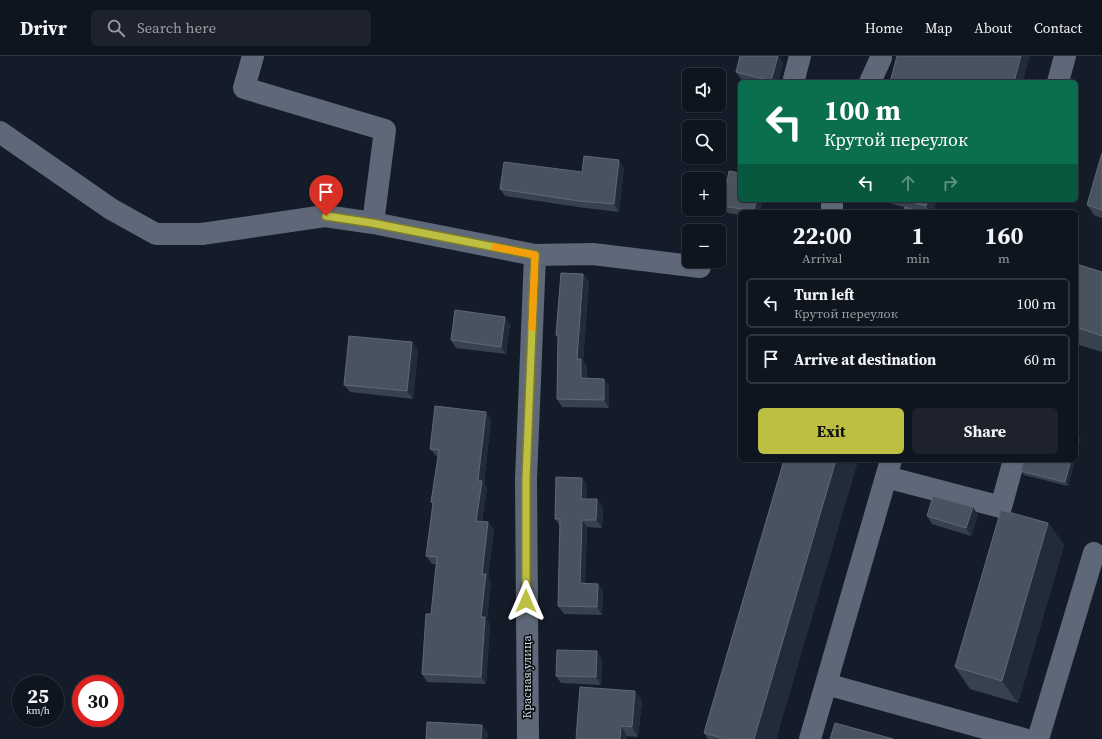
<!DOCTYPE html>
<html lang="en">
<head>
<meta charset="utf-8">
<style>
  body { margin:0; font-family:"Source Serif 4",serif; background:#1d222c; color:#f1f3f6; height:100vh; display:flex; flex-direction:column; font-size:15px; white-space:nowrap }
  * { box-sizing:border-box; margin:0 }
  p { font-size:13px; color:#9b9fa4 }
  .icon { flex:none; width:22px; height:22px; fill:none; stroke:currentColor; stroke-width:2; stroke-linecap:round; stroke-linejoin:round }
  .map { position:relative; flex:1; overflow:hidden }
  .details { position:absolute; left:738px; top:154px; width:340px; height:252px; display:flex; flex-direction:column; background:#0f151f; border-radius:6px; box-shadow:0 1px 3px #0004,0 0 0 1px #2f343d }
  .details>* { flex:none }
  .hud { position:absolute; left:738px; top:24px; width:340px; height:122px; border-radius:6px; box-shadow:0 1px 3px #0004,0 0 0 1px #2f343d; background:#0b6e4f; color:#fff; overflow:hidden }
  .fabs { position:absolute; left:682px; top:12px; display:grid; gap:8px }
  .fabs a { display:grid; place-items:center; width:44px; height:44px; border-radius:6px; background:#0f151f; box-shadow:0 1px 3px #0004,0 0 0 1px #2f343d; font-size:20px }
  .speed { position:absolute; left:12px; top:619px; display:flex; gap:8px; font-size:20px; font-weight:700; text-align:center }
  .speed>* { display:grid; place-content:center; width:52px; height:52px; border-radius:50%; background:#0f151f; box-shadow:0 1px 3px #0004,0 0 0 1px #2f343d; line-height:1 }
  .speed small { font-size:10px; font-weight:400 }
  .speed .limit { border:6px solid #d22; background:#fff; color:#111 }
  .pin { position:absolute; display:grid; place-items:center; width:34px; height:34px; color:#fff; margin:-41px -17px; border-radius:50% 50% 50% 0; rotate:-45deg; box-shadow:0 0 4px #0007 }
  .pin .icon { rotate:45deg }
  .me { position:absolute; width:44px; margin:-22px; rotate:0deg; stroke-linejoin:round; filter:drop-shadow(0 0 3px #0008) }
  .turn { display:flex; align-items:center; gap:14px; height:84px; padding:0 20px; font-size:18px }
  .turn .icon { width:52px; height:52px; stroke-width:2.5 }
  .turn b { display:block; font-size:28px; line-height:34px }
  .lanes { display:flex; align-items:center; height:38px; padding:0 20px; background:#0003; justify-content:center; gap:20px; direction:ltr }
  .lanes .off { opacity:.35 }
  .eta { display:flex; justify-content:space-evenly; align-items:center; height:68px; text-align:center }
  .eta b { font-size:24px; font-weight:700; line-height:28px }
  .primary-button { display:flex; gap:8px; margin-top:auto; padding:8px 20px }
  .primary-button a { flex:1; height:46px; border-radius:6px; background:#bdbf43; color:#111; font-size:16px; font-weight:700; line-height:46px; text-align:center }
  .primary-button a+a { background:#1d222c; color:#f1f3f6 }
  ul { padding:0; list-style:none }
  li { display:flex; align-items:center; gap:12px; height:50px; margin:0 8px 6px; padding:0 12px; border:2px solid #2f343d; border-radius:6px }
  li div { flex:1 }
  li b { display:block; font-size:15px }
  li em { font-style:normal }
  header { display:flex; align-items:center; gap:24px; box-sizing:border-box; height:56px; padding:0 20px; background:#0f151f; border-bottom:1px solid #2f343d }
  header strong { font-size:19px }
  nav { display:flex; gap:22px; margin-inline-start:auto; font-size:14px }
  .search { width:280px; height:36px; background:#1d222c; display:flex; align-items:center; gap:10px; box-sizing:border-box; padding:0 14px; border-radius:6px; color:#9b9fa4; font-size:15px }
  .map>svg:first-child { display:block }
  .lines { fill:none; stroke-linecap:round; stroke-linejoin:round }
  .minor { stroke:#5f6878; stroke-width:22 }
  .wall { fill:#38414e }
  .shaded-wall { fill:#222b39 }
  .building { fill:#49525f; stroke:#606874 }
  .route-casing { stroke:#7b7c2c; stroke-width:10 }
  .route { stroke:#bdbf43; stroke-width:7 }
  .slow { stroke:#f59e0b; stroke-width:7 }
  .labels { text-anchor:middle; stroke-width:3; stroke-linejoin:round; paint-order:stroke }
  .street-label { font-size:12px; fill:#d8dee7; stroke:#04070c }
</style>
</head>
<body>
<header>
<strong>Drivr</strong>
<div class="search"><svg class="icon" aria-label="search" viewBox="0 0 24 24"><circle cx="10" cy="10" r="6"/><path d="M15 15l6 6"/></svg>Search here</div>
<nav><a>Home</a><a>Map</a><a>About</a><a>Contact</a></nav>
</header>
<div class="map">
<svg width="1102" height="683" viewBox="0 0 1102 683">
  <rect width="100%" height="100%" fill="#141c29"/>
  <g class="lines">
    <!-- minor -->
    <path class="minor" d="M 253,0 L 244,32 L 385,74 L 373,167
      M 794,23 L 800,0
      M 870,26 L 881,2 L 881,0
      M 1058,26 L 1065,0
      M 0,76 L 111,153 L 156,178 L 202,178 L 325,160 L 373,167 L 535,199 L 593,198 L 700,211
      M 832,156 L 832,144
      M 886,421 L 1001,451 L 1014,404
      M 826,628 L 1024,683
      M 528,683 L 526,423 L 535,199
      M 810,683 L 891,404
      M 1038,683 L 1094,497"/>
  </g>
  <!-- wall -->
  <path class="wall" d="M 783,7 L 778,26 L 750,26 L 742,24 L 736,16 Z
    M 1102,97 L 1102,162 L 1095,160 L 1087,149 Z
    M 624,112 L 619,156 L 585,152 L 505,140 L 500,133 L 582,116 Z
    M 879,144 L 937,144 L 933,156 L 921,156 Z
    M 723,150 L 760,156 L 740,156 L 740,159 L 728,157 Z
    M 1076,208 L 1102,216 L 1102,296 L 1076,288 Z
    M 583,218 L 589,226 L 583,305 L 587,310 L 587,322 L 604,323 L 609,330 L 609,352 L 562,351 L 557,343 L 558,282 L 556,279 Z
    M 510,268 L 506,298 L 456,292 L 451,284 Z
    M 412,286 L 418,294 L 413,343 L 350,336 L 344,329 Z
    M 491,363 L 484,427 L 487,432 L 482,465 L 488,466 L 494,474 L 488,521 L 491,526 L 487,564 L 490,569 L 486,628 L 427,626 L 422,618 L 431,558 L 436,508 L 432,508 L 426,500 L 433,449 L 431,446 L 438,400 L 436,400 L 430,393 Z
    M 784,404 L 858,404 L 776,683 L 708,683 L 704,677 Z
    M 1024,404 L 1075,404 L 1068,430 L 1024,419 L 1021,415 Z
    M 582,422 L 587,429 L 587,443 L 603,451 L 602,472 L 587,471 L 585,527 L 603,535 L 602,559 L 564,558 L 558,550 L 560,470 L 555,463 Z
    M 978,459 L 971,480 L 932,468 L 927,460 Z
    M 1048,467 L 1064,489 L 1018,647 L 970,633 L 955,611 Z
    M 602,603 L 601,629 L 561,627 L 556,620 Z
    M 642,645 L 638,681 L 627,680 L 576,683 Z"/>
  <!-- shaded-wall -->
  <path class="shaded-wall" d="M 778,0 L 779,0 L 783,7 L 778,26 L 772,26 L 771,25 Z
    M 1021,0 L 1030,0 L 1023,26 L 1014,26 Z
    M 619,104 L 624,112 L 619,156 L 614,148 Z
    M 756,144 L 763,144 L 760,156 L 754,156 L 754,155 Z
    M 928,144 L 937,144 L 933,156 L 930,156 L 926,150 Z
    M 583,218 L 589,226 L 583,305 L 587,310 L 586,330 L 581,322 L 577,303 Z
    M 505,261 L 510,268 L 506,298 L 501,291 Z
    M 412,286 L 418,294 L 413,343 L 407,335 Z
    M 604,323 L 609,330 L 609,352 L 604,344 Z
    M 486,356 L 491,363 L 484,427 L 487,432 L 481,472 L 476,465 L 478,424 Z
    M 1078,379 L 1081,383 L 1076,400 L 1076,386 Z
    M 836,404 L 858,404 L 776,683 L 754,683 Z
    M 1071,404 L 1075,404 L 1068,430 L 1065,426 Z
    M 582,422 L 587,429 L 587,451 L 581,443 Z
    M 597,443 L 603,451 L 602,472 L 596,464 Z
    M 973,451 L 978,459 L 971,480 L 966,472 Z
    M 582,464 L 587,471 L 585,535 L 580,527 Z
    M 488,466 L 494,474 L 488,521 L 491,526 L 487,564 L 490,569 L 486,628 L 481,621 L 481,561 L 482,518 Z
    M 1048,467 L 1064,489 L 1018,647 L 1002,625 Z
    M 598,528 L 603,535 L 602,559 L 597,551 Z
    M 597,595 L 602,603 L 601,629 L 596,621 Z
    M 635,635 L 642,645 L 638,681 L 632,671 Z
    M 482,669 L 488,677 L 487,683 L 481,683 Z
    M 621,670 L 627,680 L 627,683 L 620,683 Z"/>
  <!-- building -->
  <path class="building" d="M 740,0 L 778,0 L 771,25 L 736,16 Z
    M 897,0 L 1021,0 L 1014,26 L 890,26 Z
    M 1102,97 L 1102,154 L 1087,149 Z
    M 584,100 L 619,104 L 614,148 L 579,145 L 500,133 L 504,106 L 582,116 Z
    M 729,115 L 740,117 L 740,144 L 756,144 L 754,155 L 723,150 Z
    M 904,144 L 928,144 L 926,150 Z
    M 905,151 L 919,156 L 904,156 Z
    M 1076,208 L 1102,216 L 1102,280 L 1076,271 Z
    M 561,217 L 583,218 L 577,303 L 581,303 L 581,322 L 604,323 L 604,344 L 557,343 L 558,279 L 556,279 Z
    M 455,254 L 505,261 L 501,291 L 451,284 Z
    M 349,280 L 412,286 L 407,335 L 344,329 Z
    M 435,350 L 486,356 L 478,424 L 482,425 L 476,465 L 488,466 L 482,518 L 486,518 L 481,561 L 485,561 L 481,621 L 422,618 L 426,558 L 431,558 L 437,501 L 426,500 L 433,447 L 431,446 L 439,394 L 430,393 Z
    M 1076,378 L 1078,379 L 1076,386 Z
    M 784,404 L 836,404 L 754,683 L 725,683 L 704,677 Z
    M 1024,404 L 1071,404 L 1065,426 L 1021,415 Z
    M 556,421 L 582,422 L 581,443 L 597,443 L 596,464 L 582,464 L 580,527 L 598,528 L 597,551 L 558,550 L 560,463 L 555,463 Z
    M 933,440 L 973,451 L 966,472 L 927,460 Z
    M 1001,454 L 1048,467 L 1002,625 L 955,611 Z
    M 557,594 L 597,595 L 596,621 L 556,620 Z
    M 580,631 L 635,635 L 632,671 L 621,670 L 620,683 L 576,683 Z
    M 427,666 L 482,669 L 481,683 L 426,683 Z
    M 835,667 L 893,683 L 830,683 Z"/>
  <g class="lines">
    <!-- route casing -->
    <g class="route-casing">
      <path id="route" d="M 326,160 L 372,167 L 535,199 L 526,423 L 526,545"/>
    </g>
    <!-- route -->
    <use href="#route" class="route"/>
    <!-- slow -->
    <path class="slow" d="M 495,191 L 535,199 L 532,271"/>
  </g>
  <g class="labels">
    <!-- street labels -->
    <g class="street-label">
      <text transform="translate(527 621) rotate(-90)" y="4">Красная улица</text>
    </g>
  </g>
</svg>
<div class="fabs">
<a><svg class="icon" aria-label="sound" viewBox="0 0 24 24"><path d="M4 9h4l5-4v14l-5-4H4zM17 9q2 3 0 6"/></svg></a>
<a><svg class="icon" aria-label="search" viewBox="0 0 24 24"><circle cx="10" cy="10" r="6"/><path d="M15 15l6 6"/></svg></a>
<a>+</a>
<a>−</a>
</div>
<div class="speed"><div>25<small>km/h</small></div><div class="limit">30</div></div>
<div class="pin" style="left:326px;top:160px;background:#d93025"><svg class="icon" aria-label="arrive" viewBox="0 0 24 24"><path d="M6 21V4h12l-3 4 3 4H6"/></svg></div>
<svg class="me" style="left:526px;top:545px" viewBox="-20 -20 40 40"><path d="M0-17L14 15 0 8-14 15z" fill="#bdbf43" stroke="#fff" stroke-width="4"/></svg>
<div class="hud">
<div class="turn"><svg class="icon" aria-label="left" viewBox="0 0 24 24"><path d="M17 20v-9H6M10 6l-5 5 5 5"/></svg><div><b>100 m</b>Крутой переулок</div></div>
<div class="lanes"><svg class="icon" aria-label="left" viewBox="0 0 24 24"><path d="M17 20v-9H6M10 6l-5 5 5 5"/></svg><svg class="icon off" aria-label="ahead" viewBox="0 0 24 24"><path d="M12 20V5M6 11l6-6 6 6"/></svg><svg class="icon off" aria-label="right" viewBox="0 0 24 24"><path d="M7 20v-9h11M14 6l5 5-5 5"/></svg></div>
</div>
<section class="details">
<div class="eta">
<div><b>22:00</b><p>Arrival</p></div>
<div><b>1</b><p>min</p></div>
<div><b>160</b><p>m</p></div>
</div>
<ul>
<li><svg class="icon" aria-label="left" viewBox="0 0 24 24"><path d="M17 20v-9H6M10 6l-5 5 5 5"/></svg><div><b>Turn left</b><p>Крутой переулок</p></div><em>100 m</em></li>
<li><svg class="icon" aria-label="arrive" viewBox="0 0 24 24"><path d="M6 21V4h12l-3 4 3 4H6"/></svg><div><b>Arrive at destination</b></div><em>60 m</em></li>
</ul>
<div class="primary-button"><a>Exit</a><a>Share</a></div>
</section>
</div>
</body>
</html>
